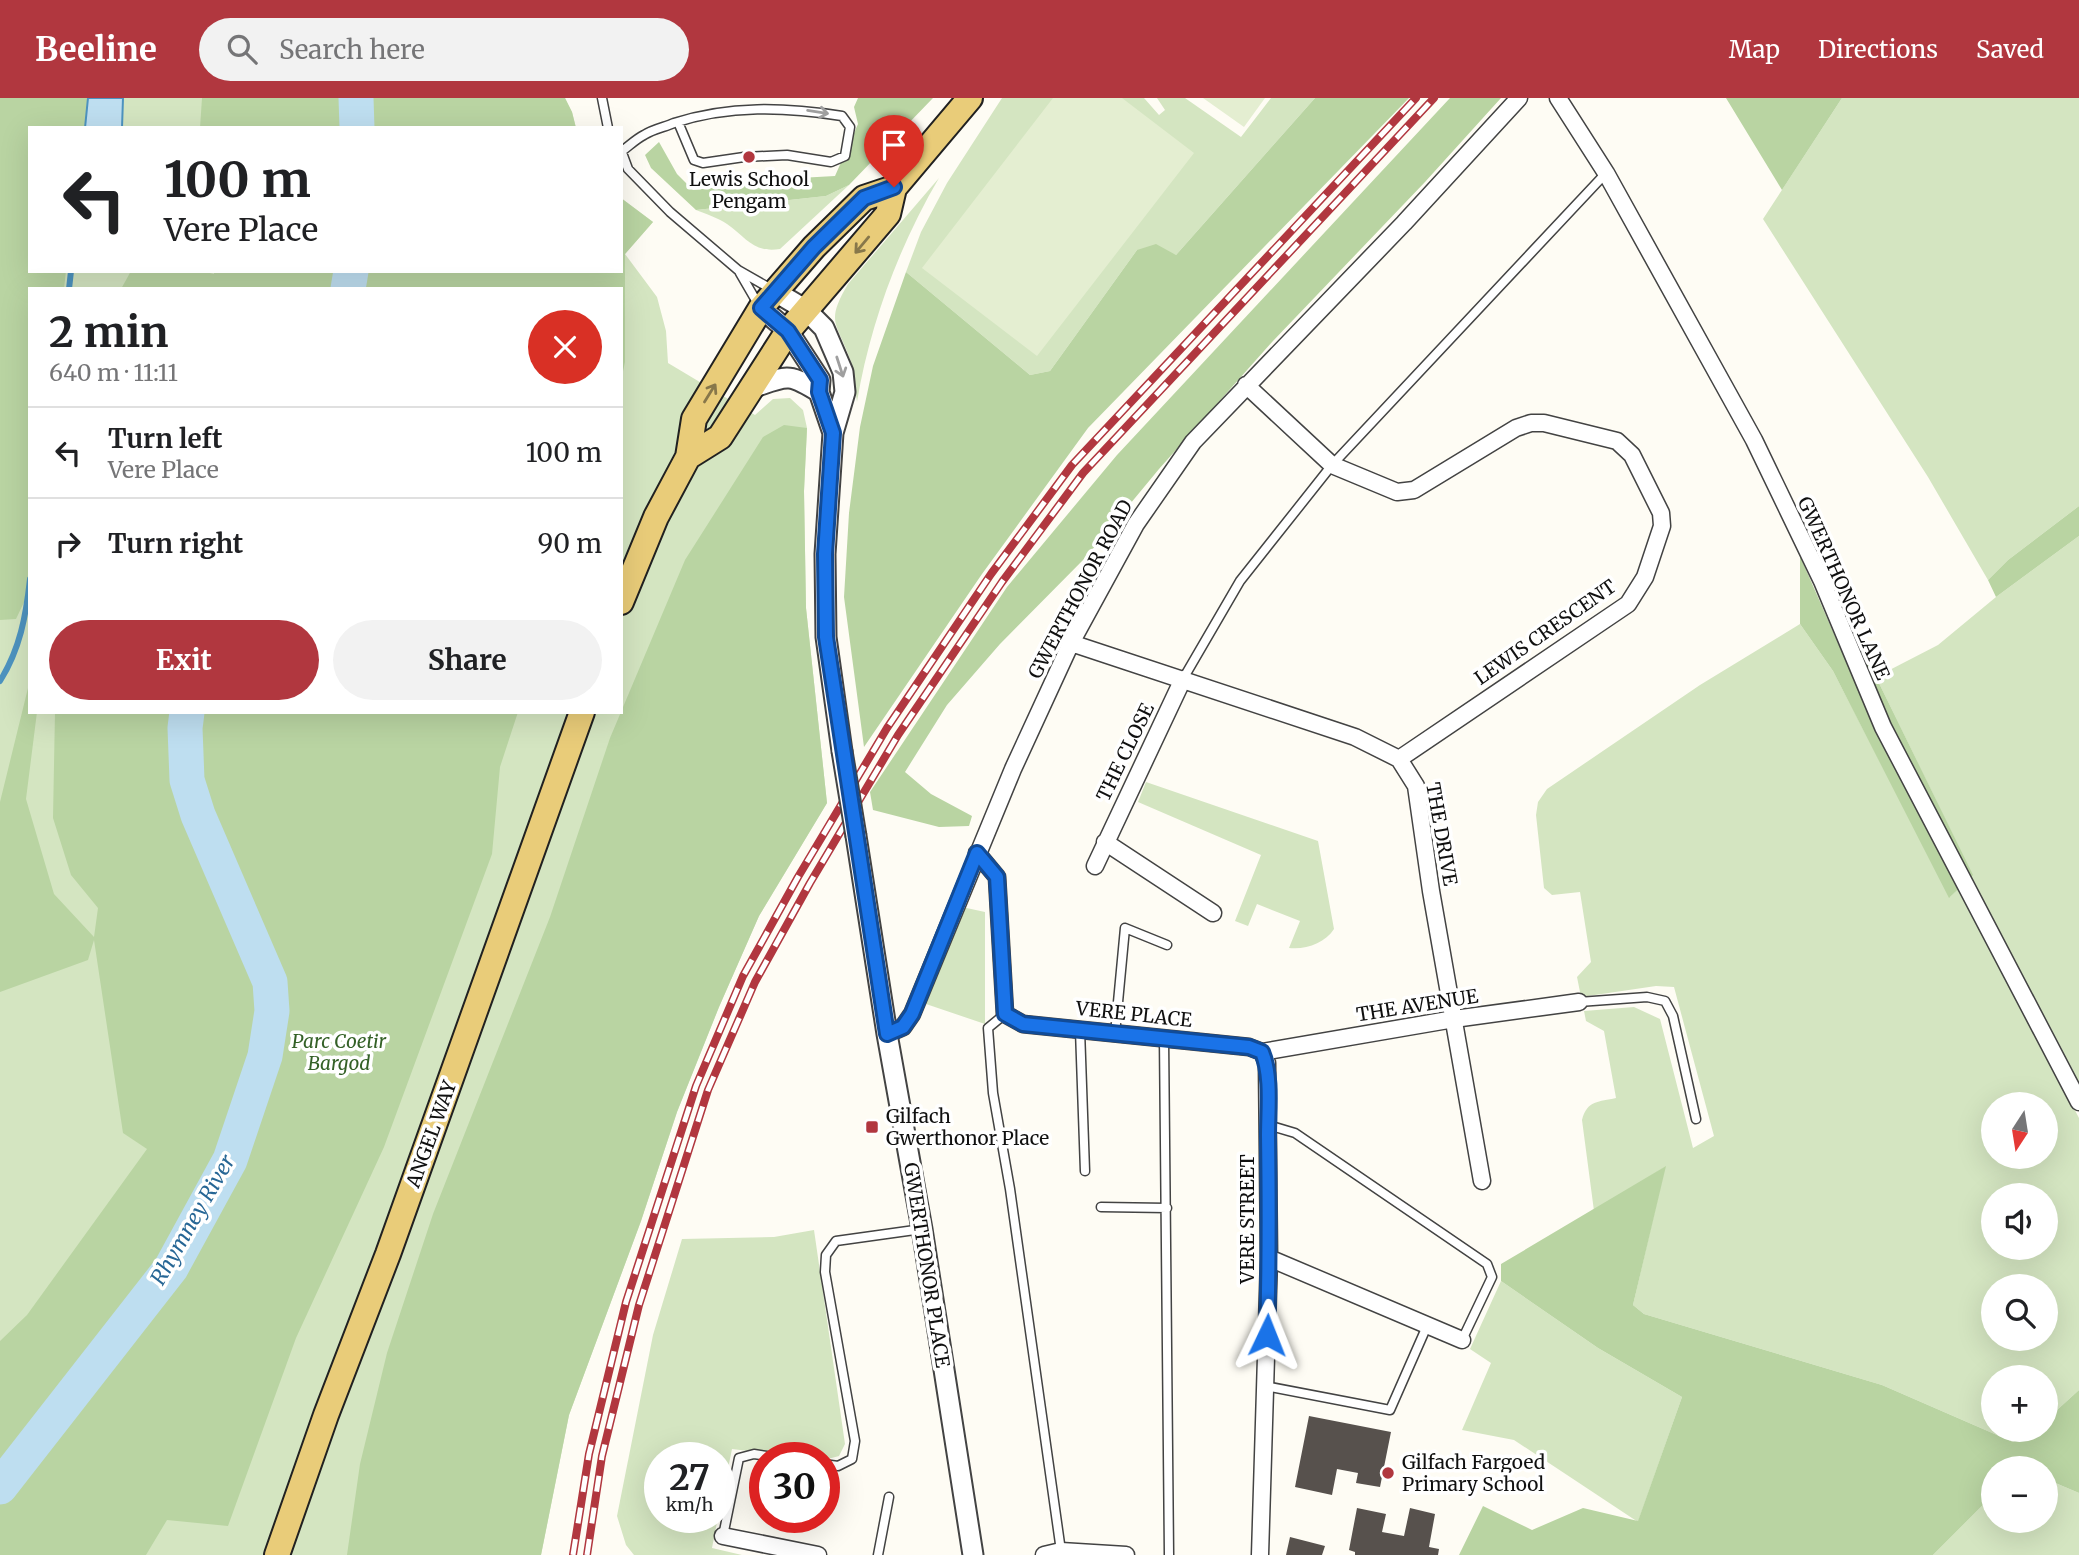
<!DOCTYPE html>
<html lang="en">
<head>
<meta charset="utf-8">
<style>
  body { margin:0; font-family:Merriweather,serif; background:#f2f2f2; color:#202124; height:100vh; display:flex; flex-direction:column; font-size:26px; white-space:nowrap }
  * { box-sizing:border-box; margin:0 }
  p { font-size:23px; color:#757577 }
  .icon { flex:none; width:38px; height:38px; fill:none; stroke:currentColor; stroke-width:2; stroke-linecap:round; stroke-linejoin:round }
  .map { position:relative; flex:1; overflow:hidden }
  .details { position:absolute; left:28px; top:189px; width:595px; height:427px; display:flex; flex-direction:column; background:#fff; border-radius:0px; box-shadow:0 7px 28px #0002 }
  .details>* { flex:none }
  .hud { position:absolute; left:28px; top:28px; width:595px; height:147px; border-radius:0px; box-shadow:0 7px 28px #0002; background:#fff; color:#202124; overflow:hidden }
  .needle { width:46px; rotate:192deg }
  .buttons { position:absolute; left:1981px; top:994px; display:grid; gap:14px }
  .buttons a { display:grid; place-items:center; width:77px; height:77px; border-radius:50%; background:#fff; box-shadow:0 7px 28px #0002; font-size:35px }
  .speed { position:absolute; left:644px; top:1344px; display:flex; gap:14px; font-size:35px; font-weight:700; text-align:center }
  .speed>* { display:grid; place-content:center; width:91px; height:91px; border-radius:50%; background:#fff; box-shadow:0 7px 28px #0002; line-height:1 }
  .speed small { font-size:18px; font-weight:400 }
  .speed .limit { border:10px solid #d22; background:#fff; color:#111 }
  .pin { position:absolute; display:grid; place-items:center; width:60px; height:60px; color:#fff; margin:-72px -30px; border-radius:50% 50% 50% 0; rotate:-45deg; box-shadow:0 0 7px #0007 }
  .pin .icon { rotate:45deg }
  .me { position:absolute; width:77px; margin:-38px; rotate:2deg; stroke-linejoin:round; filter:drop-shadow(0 0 5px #0008) }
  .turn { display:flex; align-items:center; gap:24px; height:147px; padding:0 21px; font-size:32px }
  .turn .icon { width:91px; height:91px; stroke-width:2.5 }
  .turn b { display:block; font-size:49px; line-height:60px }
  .round { display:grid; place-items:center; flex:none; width:74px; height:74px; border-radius:37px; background:#f2f2f2 }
  .summary { display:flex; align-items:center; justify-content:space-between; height:119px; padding:0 21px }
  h1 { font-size:42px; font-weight:700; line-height:52px }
  .primary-button { display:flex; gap:14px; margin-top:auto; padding:14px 21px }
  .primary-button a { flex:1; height:80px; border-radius:42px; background:#b1373f; color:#fff; font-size:28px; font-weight:700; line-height:80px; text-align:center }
  .primary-button a+a { background:#f2f2f2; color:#202124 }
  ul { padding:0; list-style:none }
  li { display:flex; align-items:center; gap:21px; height:91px; padding:0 21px; border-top:2px solid #e0e0e0 }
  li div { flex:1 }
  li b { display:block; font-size:26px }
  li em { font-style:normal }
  header { display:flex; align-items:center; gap:42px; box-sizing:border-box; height:98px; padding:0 35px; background:#b1373f; color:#fff }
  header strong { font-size:33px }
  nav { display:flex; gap:38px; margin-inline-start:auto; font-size:24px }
  .search { width:490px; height:63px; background:#f2f2f2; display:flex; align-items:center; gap:18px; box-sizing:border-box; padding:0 24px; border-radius:38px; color:#757577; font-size:26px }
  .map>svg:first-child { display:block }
  .green { fill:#d4e5c1; fill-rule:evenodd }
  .forest { fill:#b9d4a2 }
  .pitch { fill:#e4eed1 }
  .water { fill:#bedef0; stroke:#4d93bf; stroke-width:2 }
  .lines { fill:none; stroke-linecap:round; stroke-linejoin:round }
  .stream { stroke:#4d93bf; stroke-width:6 }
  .river { stroke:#bedef0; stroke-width:35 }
  .building { fill:#57514d }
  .service-casing { stroke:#434343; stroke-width:11 }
  .minor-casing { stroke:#434343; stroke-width:19 }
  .tertiary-casing { stroke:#434343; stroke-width:23 }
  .primary-casing { stroke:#212121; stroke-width:28 }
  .service { stroke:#fff; stroke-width:8 }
  .minor { stroke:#fff; stroke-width:16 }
  .tertiary { stroke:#fff; stroke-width:19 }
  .primary { stroke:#e9cc79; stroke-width:24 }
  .rail-casing { stroke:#b1373f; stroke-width:8 }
  .rail { stroke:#fff; stroke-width:5; stroke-dasharray:16; stroke-linecap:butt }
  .tertiary-bridge-casing { stroke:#434343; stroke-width:23; stroke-linecap:butt }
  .tertiary-bridge { stroke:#fff; stroke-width:19 }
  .oneway { stroke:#9f9f9f }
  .oneway2 { stroke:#87774a }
  .route-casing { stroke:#114b97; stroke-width:18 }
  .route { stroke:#1a73e8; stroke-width:12 }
  .poi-dot { fill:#b1373f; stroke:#fff; stroke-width:2.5 }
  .labels { text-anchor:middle; stroke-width:7; stroke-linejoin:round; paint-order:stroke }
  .poi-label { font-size:19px; fill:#101010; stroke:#fff; text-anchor:start }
  .street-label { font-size:19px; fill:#101010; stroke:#fff }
  .park-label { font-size:19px; font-style:italic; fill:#346127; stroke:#fff }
  .water-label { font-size:21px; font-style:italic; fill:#266695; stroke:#fff }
</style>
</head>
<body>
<header>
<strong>Beeline</strong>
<div class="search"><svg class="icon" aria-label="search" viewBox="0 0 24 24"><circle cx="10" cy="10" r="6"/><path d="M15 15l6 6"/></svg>Search here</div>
<nav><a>Map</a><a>Directions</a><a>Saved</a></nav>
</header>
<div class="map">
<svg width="2079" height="1457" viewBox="0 0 2079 1457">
  <rect width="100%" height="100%" fill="#fefcf4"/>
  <!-- green -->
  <path class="green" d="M 0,0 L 565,0 L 572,14 L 576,30 L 30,30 L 30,173 L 621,173 L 621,100 L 653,124 L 625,156 L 657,199 L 666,233 L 668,265 L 755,317 L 773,301 L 790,300 L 803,312 L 807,330 L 804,393 L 806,510 L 827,705 L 759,818 L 719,909 L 677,1014 L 641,1123 L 569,1317 L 541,1457 L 0,1457 ZM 30,191 L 621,191 L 621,614 L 30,614 Z
    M 1002,0 L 1144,0 L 1159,17 L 1165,12 L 1157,0 L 1185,0 L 1241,39 L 1271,0 L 1315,0 L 1176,157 L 1137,152 L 1050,273 L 1030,277 L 906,174 L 921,134 L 947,85 Z
    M 1842,0 L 2079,0 L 2079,408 L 2008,462 L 1988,482 L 1928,379 L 1763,121 Z
    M 939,80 C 899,148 870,226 857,304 C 855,291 855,274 850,261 C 837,224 825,225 848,186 Z
    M 849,87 L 780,151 C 753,155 747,140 727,126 C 718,120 706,116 696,112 L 826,98 Z
    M 2079,438 L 2079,989 L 1969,781 L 1972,776 L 1876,579 L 1938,547 L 1996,499 Z
    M 1800,526 L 1833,573 L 1950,799 L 1958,791 L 2079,1020 L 2079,1292 L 2046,1322 L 2046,1279 L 1993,1279 L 1993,1332 L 2035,1332 L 2013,1344 L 1882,1287 L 1644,1216 L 1633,1207 L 1665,1069 L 1594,1113 L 1582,1022 C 1587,1002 1599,1004 1616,1000 L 1604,933 L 1586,923 L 1584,913 L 1634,909 L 1660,921 L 1693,1050 L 1714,1038 L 1674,889 L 1656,888 L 1581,899 L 1577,879 L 1591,864 L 1580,794 L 1552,797 L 1544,790 L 1536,717 L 1538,704 L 1547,691 L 1700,587 ZM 1993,1006 L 2046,1006 L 2046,1059 L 1993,1059 ZM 1993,1097 L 2046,1097 L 2046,1150 L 1993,1150 ZM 1993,1188 L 2046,1188 L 2046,1241 L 1993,1241 Z
    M 1146,684 L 1318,743 L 1334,831 C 1325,845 1306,852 1289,850 L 1300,823 L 1257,806 L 1248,828 L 1235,823 L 1261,757 L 1138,704 Z
    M 962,809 L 985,814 L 985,926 L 926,906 Z
    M 814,1132 L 845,1346 L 839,1358 L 824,1362 L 824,1360 L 803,1360 L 732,1351 L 719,1415 L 719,1360 L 660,1360 L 660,1419 L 718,1419 L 712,1450 L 742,1457 L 634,1457 L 626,1447 L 617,1418 L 653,1237 L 682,1141 L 774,1139 Z
    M 1501,1183 L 1598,1250 L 1682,1299 L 1638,1424 L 1514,1342 L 1462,1332 L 1491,1265 L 1470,1251 Z
    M 2046,1381 L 2079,1395 L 2079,1457 L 1933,1457 L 1993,1397 L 1993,1423 L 2046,1423 Z"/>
  <!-- forest -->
  <path class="forest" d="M 0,0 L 88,0 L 85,30 L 30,30 L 30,173 L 66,173 L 64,191 L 30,191 L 30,464 L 26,500 L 16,521 L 0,522 Z
    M 202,0 L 565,0 L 572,14 L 576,30 L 200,30 Z
    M 858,0 L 933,0 L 849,87 L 826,98 L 696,112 L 651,70 L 645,57 L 659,44 L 677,76 L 693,92 L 781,81 L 835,78 L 858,26 L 854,9 Z
    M 1315,0 L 1409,0 L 1088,330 L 982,476 L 864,649 L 844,499 L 849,415 L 860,329 L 873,268 L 906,174 L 1030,277 L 1050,273 L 1137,152 L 1156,146 L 1176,157 Z
    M 1450,0 L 1501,0 L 1425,84 L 1273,243 L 1159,371 L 1087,458 L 1000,546 L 947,607 L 905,674 L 931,696 L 972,718 L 969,728 L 939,729 L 873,712 L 870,694 L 1007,489 L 1117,357 Z
    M 1726,0 L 1842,0 L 1782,92 Z
    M 621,100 L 653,124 L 625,156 L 625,264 L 621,283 L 621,191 L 121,191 L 131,173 L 201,173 L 214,176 L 214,173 L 621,173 Z
    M 784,327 L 807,330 L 804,393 L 806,510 L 827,705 L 759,818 L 719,909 L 677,1014 L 641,1123 L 569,1317 L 541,1457 L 347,1457 L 360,1366 L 387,1255 L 433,1116 L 550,819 L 610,640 L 685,462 L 763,339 Z
    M 2079,408 L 2079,438 L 1996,499 L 1988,482 L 2008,462 Z
    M 1800,458 L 1848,568 L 1870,562 L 1876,579 L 1973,777 L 1949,800 L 1833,573 L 1800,526 Z
    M 28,590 L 30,614 L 37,614 L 26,701 L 54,796 L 94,839 L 98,810 L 71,777 L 53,720 L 55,614 L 518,614 L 500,669 L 492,756 L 384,1049 L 296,1240 L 228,1428 L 167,1422 L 146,1457 L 0,1457 L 0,1243 L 27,1217 L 147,1051 L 123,1035 L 94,842 L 88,862 L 0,894 L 0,704 Z
    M 1666,1068 L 1633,1207 L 1644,1216 L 1882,1287 L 2013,1344 L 2035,1332 L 2046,1332 L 2046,1322 L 2079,1292 L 2079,1395 L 2046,1381 L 2046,1370 L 1993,1370 L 1993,1397 L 1933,1457 L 1459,1457 L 1483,1408 L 1532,1432 L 1583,1410 L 1638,1423 L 1682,1299 L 1598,1250 L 1501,1183 L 1501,1166 Z"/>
  <!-- pitch -->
  <path class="pitch" d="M 1053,0 L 1122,0 L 1194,55 L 1037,258 L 922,170 Z
    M 1203,0 L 1265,0 L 1244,29 Z"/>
  <!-- water -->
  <path class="water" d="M 88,0 L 123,0 L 122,30 L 85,30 Z"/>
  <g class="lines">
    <!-- stream -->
    <path class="stream" d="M 69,191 L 71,173
      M 0,583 C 20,551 26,518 30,481"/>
    <!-- river -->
    <path class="river" d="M 356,0 L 357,30
      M 348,191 L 351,173
      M 0,1389 L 171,1170 L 230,1062 L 265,958 L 272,913 L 270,884 L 198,717 L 187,682 L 185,630 L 187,614"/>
  </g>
  <!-- building -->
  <path class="building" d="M 1309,1318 L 1391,1334 L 1380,1389 L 1356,1385 L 1358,1375 L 1337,1371 L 1332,1397 L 1295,1389 Z
    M 1357,1410 L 1386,1416 L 1382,1434 L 1404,1438 L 1410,1410 L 1435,1416 L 1429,1449 L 1439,1451 L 1438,1457 L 1355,1457 L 1355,1454 L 1349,1452 Z
    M 1290,1439 L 1325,1448 L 1322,1457 L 1286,1457 Z"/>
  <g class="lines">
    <!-- service casing -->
    <g class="service-casing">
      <path id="service" d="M 602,0 L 608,30
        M 621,52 L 628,71 L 670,114 L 738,172 L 773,192
        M 622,53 C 629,48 636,41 644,37 C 653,31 665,29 674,25 C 729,7 785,9 842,18 L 850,29 L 845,58 L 831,64 L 787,57 L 744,59 L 703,65 L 694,62 L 678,24
        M 740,175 L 758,206
        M 1183,581 L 1240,483 L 1332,367 L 1606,75
        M 1579,904 L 1647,899 L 1665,903 L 1673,918 L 1696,1021
        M 1005,916 L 988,930 L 993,995 L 1010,1091 L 1061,1453
        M 1080,932 L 1085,1073
        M 1115,936 L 1125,830 L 1167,847
        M 1164,940 L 1169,1457
        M 1268,1027 L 1295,1035 L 1487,1166 L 1492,1179 L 1462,1242
        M 1101,1109 L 1167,1110
        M 1265,1288 L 1390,1312 L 1427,1228
        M 824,1366 L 838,1368 L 852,1361 L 855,1343 L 825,1174 L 826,1157 L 836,1143 L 922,1131
        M 723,1438 L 739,1360 L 754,1356 L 781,1360
        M 878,1457 L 889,1399"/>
    </g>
    <!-- minor casing -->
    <g class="minor-casing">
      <path id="minor" d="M 1558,0 L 1606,75 L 1754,342 L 1822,483 L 1883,629 L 2079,1004
        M 1246,287 L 1332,367 L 1397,394 L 1414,392 L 1516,330 L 1531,325 L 1544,325 L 1617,343 L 1632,357 L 1661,415 L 1662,428 L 1645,479 L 1628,506 L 1399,661
        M 1071,545 L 1355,639 L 1399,661 L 1416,688 L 1431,793 L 1482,1083
        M 1105,744 L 1213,815
        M 977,755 L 997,779 L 1005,916 L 1023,926 L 1249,949 L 1262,954 L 1454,921 L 1579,904
        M 1095,768 L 1183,581
        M 887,936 L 903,929 L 912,916 L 1013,671 L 1071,545 L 1136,426 L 1193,344 L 1404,125 L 1519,0
        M 1269,1160 L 1462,1242
        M 723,1438 L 818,1457
        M 1044,1457 L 1061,1453 L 1126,1457
        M 1260,1457 L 1269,1160 L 1267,965 L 1262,954"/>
    </g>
    <!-- tertiary casing -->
    <g class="tertiary-casing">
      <path id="tertiary" d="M 774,193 L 806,212 L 824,230 L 843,274 L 845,294 L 833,335 L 825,456 L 826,539 L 842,653
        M 761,210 L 788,233 L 820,282 L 819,294 L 833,335
        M 752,290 C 787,278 787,274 819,294
        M 856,738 L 887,936 L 922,1131 L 973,1457"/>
    </g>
    <!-- primary casing -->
    <g class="primary-casing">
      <path id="primary" d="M 688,359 L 720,339 L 788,233 L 888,116 L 894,90 L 970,0
        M 621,504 L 656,419 L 688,359 L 694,321 L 761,210 L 814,149 L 864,100 L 894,90
        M 277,1457 L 326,1317 L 388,1156 L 582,614"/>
    </g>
    <!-- service -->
    <use href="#service" class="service"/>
    <!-- minor -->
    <use href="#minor" class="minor"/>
    <!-- tertiary -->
    <use href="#tertiary" class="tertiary"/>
    <!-- primary -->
    <use href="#primary" class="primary"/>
    <!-- rail casing -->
    <g class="rail-casing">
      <path id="rail" d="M 573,1457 L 589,1356 L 626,1204 L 696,988 L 743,878 L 798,779 L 887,630 L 991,476 L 1072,367 L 1416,0
        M 587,1457 L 602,1358 L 639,1207 L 708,992 L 755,884 L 810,785 L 898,637 L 1002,484 L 1083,375 L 1434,0"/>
    </g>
    <!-- rail -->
    <use href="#rail" class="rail"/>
    <!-- tertiary-bridge casing -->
    <g class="tertiary-bridge-casing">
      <path id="tertiary-bridge" d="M 842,653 L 856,738"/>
    </g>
    <!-- tertiary-bridge -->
    <use href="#tertiary-bridge" class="tertiary-bridge"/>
  </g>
  <!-- one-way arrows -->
  <defs><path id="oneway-shaft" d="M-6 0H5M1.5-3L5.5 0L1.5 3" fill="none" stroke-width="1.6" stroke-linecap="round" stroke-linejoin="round" transform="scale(1.75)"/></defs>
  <g class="oneway">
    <use href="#oneway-shaft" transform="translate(818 14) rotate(9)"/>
    <use href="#oneway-shaft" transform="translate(840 269) rotate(72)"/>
  </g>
  <g class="oneway2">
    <use href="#oneway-shaft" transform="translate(862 147) rotate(130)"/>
    <use href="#oneway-shaft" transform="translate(710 295) rotate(-58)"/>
  </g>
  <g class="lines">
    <!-- route casing -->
    <g class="route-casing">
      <path id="route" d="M 894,89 L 864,100 L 814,149 L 761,210 L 788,233 L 820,282 L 819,294 L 833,335 L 825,456 L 826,539 L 887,936 L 903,929 L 912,916 L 977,755 L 997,779 L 1005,916 L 1023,926 L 1249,949 L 1262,954 C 1272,978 1268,1012 1268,1038 C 1269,1105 1269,1171 1267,1237"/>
    </g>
    <!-- route -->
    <use href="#route" class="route"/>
  </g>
  <!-- markers -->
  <g class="poi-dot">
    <circle cx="749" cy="59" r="7"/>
    <rect x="865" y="1022" width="14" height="14" rx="3.5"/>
    <circle cx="1388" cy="1375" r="7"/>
  </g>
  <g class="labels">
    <!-- poi labels -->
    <g class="poi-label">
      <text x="749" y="88" text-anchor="middle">Lewis School<tspan x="749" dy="22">Pengam</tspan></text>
      <text x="886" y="1025">Gilfach<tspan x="886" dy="22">Gwerthonor Place</tspan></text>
      <text x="1402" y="1371">Gilfach Fargoed<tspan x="1402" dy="22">Primary School</tspan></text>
    </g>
    <!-- street labels -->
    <g class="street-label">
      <text transform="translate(1844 490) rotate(66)" y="7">GWERTHONOR LANE</text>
      <text transform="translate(1080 491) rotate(-62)" y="7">GWERTHONOR ROAD</text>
      <text transform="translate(1545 534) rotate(-35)" y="7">LEWIS CRESCENT</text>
      <text transform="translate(1125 654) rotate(-64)" y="7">THE CLOSE</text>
      <text transform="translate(1442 736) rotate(80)" y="7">THE DRIVE</text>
      <text transform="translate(1417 907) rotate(-9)" y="7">THE AVENUE</text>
      <text transform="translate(1134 916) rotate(6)" y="7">VERE PLACE</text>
      <text transform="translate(431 1036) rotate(-70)" y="7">ANGEL WAY</text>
      <text transform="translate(1247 1121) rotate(-90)" y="7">VERE STREET</text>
      <text transform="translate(927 1167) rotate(81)" y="7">GWERTHONOR PLACE</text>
    </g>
    <!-- park labels -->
    <g class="park-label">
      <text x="339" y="950">Parc Coetir<tspan x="339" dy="22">Bargod</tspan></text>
    </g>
    <!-- water labels -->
    <g class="water-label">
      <text transform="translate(193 1122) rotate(-60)" y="7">Rhymney River</text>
    </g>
  </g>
</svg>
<div class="buttons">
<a><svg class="needle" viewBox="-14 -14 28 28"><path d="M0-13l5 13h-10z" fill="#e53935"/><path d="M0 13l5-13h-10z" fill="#757577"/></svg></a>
<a><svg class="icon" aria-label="sound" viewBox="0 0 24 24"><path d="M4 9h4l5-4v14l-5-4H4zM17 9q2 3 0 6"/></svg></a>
<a><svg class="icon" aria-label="search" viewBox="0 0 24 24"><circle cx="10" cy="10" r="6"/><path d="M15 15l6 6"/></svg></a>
<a>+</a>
<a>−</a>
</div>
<div class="speed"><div>27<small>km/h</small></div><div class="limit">30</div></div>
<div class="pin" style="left:894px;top:89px;background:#d93025"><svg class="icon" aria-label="arrive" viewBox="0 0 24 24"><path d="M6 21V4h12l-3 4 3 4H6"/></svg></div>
<svg class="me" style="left:1267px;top:1237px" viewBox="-20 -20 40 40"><path d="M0-17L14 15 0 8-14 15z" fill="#1a73e8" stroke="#fff" stroke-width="4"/></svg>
<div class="hud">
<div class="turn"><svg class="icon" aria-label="left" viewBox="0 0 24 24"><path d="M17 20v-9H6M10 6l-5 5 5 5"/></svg><div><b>100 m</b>Vere Place</div></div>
</div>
<section class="details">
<div class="summary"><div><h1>2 min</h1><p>640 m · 11:11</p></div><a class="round" style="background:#d93025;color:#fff"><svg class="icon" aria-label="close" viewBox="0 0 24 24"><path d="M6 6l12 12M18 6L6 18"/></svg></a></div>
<ul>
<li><svg class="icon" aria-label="left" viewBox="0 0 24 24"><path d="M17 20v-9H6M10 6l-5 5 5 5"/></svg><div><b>Turn left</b><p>Vere Place</p></div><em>100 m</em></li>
<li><svg class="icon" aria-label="right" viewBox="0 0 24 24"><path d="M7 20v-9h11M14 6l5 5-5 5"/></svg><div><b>Turn right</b></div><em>90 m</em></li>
</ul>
<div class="primary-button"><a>Exit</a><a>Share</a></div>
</section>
</div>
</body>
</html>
